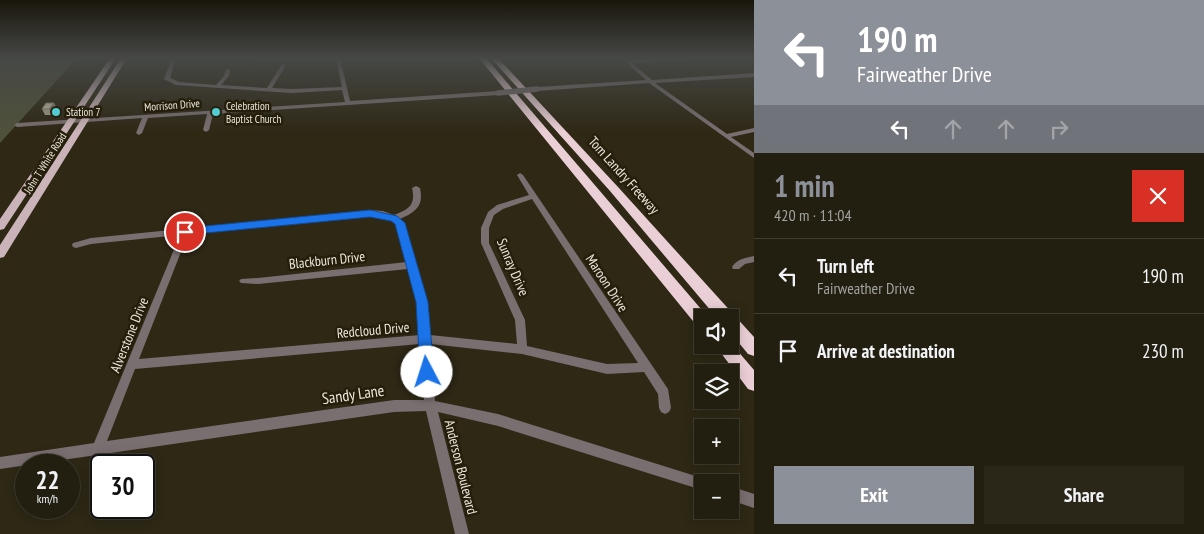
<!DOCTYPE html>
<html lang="en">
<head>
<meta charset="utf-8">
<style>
  body { margin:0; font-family:"PT Sans Narrow",sans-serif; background:#2a2719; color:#f1f3f6; height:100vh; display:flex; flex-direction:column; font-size:19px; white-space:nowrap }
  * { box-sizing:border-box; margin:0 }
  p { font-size:16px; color:#a2a29f }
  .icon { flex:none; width:28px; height:28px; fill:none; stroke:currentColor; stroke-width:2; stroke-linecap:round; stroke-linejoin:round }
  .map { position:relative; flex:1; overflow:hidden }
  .drawer { display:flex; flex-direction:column; background:#221e10; width:450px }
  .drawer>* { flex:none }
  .banner { background:#8c9099; color:#fff; overflow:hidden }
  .tools { position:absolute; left:694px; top:309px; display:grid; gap:10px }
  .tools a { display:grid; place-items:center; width:45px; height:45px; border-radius:0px; background:#221e10; box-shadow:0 2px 12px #0003,0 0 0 1px #3f3c30; font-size:25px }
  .speed { position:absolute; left:15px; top:454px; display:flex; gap:10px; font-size:25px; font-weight:700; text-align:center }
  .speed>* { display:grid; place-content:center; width:65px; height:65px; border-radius:50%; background:#221e10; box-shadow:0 2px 12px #0003,0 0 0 1px #3f3c30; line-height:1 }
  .speed small { font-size:12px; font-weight:400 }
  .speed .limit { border:2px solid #111; border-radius:8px; background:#fff; color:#111 }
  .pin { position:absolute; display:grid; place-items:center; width:42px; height:42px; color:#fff; margin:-21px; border:2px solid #fff; border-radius:50%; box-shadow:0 1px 5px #0007 }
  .me { position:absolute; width:55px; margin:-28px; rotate:355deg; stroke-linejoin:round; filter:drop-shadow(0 0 4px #0008) }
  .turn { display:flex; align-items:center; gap:18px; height:105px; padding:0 20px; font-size:22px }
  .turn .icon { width:65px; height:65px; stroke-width:2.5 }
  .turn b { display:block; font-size:35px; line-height:42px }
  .lanes { display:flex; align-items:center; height:48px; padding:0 20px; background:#0003; justify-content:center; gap:25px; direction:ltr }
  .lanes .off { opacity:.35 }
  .round { display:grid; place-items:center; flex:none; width:52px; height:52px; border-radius:0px; background:#2a2719 }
  .summary { display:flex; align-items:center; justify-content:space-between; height:85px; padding:0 20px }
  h1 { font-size:30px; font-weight:700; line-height:38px; color:#8c9099 }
  .button { display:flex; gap:10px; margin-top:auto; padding:10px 20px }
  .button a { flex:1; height:58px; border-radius:0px; background:#8c9099; color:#fff; font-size:20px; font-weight:700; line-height:58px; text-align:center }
  .button a+a { background:#2a2719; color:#f1f3f6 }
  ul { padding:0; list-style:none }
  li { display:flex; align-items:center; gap:15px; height:75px; padding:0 20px; border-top:1px solid #3f3c30 }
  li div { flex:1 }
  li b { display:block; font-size:19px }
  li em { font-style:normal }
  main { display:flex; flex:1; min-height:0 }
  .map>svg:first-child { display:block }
  .green { fill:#4f513b }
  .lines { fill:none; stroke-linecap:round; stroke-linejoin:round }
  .minor { fill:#796e70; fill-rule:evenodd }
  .major { fill:#cab3b9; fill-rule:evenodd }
  .highway { fill:#ebcfd6; fill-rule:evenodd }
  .minor-bridge { stroke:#796e70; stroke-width:5.5 }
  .wall { fill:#a19c88 }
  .shaded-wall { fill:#837f6f }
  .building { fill:#bbb59e; stroke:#837f6f }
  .route { fill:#1a73e8; stroke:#114b97 }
  .poi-dot { fill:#52ccd0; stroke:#241e0b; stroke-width:2 }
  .labels { text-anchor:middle; stroke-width:5; stroke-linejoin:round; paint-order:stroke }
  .far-street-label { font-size:11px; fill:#ebe7db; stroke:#241e0b }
  .far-poi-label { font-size:11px; fill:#ebe7db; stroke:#241e0b; text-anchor:start }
  .street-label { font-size:14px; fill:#ebe7db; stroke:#241e0b }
  .near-street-label { font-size:16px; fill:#ebe7db; stroke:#241e0b }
</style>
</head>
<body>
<main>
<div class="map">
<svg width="754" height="534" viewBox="0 0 754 534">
  <rect width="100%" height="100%" fill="#2e2815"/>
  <!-- green -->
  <path class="green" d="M 0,58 L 77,58 L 0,143 Z"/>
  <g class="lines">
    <!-- minor -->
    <path class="minor" d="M 172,58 L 176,58 L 170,78 L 179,82 L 216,85 L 224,76 L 226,69 L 228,69 L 230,70 L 229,76 L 221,85 L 267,88 L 282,64 L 286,64 L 286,65 L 272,88 L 292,89 L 342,87 L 336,58 L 340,58 L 350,101 L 498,91 L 501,93 L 498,95 L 213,114 L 209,130 L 206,132 L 203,130 L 207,114 L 148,118 L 142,133 L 139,135 L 136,133 L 142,118 L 17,127 L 14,125 L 17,123 L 345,102 L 342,90 L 292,93 L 176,85 L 164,79 Z
      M 621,58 L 625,58 L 629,60 L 691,58 L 689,59 L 632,63 L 652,80 L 754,73 L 754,77 L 655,83 L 727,134 L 754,128 L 754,132 L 731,137 L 754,153 L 754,158 L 649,83 L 537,91 L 534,89 L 537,87 L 646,80 Z
      M 520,173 L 523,175 L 668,389 L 671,408 L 669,412 L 665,414 L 661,412 L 659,408 L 658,394 L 644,372 L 607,374 L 522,354 L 430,344 L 435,401 L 498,414 L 702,478 L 707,479 L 708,482 L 702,482 L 702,490 L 498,426 L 438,412 L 469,534 L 455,534 L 426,411 L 394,412 L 0,469 L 0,457 L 94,443 L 180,235 L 91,244 L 76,248 L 73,247 L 72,245 L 73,243 L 91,238 L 370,210 L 383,211 L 394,215 C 409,209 416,205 412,188 L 416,186 L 420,188 C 424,206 416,212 400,219 L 404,223 L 415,262 L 417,265 L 416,267 L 427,302 L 430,335 L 517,344 L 515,320 L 481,243 L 481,228 L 488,212 L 497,205 L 529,195 L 517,175 ZM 532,199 L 638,363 L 607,364 L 527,346 L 525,320 L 489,243 L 489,228 L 494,215 L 503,209 ZM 370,216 C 378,216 391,216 396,224 C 400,230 404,254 407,262 L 258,278 L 241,279 L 239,281 L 241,283 L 258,284 L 408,269 L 417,302 L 420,335 L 139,359 L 188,234 ZM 420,344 L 424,400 L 394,400 L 107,441 L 135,369 Z
      M 754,256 L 754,262 L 745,264 L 739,269 L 733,269 L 732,267 C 737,259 745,258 754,256 Z
      M 730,486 L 754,494 L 754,508 L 730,500 Z"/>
    <!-- major -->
    <path class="major" d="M 110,58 L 116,58 L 4,229 L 0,230 L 0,219 Z
      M 121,58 L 127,58 L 4,257 L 0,258 L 0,245 Z"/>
    <!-- highway -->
    <path class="highway" d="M 479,58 L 486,58 L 707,316 L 702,318 L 702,327 L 697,326 Z
      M 491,58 L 498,58 L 618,187 L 754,337 L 754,356 L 748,354 L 730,332 L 730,318 L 717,318 L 610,191 Z
      M 730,342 L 754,370 L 754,391 L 748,389 L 715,345 L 730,345 Z"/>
    <!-- minor-bridge -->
    <path class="minor-bridge" d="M 498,93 L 537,89"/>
  </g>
  <!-- wall -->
  <path class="wall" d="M 42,109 L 58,109 L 53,115 L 45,115 Z"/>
  <!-- shaded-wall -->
  <path class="shaded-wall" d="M 54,103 L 58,109 L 53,115 L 49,109 Z"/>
  <!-- building -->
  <path class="building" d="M 46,103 L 54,103 L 49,109 L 42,109 Z"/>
  <!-- sky -->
  <linearGradient id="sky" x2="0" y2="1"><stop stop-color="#19160c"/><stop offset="0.44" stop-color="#464846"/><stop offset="1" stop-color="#464846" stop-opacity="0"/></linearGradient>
  <rect width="754" height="132" fill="url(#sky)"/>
  <!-- route -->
  <path class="route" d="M 370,210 L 397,216 L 405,223 L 428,302 L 434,372 L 432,377 L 427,379 L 422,377 L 420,372 L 416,302 L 395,224 L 391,221 L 370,217 L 185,235 L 180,232 L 185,228 Z"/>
  <!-- markers -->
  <g class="poi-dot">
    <circle cx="56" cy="112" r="5"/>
    <circle cx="216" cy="112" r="5"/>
  </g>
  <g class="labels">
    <!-- far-street labels -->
    <g class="far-street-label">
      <text transform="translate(172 105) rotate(-4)" y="4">Morrison Drive</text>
      <text transform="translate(45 163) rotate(-58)" y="4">John T White Road</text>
    </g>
    <!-- far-poi labels -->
    <g class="far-poi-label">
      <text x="226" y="110">Celebration<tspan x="226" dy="13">Baptist Church</tspan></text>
      <text x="66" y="116">Station 7</text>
    </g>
    <!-- street labels -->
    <g class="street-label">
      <text transform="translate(624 175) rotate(48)" y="5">Tom Landry Freeway</text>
      <text transform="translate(327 260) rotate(-6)" y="5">Blackburn Drive</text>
      <text transform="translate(513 267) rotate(67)" y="5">Sunray Drive</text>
      <text transform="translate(607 283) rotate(57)" y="5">Maroon Drive</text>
      <text transform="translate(373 330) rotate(-5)" y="5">Redcloud Drive</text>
      <text transform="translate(129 335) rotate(-68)" y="5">Alverstone Drive</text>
      <text transform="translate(461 467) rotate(76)" y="5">Anderson Boulevard</text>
    </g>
    <!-- near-street labels -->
    <g class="near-street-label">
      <text transform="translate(353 394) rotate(-8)" y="6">Sandy Lane</text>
    </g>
  </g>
</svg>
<div class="tools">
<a><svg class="icon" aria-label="sound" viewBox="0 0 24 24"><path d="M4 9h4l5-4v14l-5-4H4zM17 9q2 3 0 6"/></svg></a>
<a><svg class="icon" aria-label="layers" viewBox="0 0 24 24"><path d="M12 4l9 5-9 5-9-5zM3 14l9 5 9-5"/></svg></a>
<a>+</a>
<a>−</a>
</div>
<div class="speed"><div>22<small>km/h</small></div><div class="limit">30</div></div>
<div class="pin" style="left:185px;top:232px;background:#d93025"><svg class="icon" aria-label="arrive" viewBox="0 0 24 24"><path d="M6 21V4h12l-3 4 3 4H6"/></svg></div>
<svg class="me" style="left:427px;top:372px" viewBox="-20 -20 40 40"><circle r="19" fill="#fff"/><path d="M0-13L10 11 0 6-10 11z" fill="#1a73e8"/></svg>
</div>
<section class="drawer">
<div class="banner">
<div class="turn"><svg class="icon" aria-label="left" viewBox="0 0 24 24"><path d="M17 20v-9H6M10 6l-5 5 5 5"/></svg><div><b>190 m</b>Fairweather Drive</div></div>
<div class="lanes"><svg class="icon" aria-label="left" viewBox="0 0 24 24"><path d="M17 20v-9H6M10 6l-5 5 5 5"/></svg><svg class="icon off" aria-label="ahead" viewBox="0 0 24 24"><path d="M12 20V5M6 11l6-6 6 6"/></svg><svg class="icon off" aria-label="ahead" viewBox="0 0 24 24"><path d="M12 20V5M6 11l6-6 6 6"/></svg><svg class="icon off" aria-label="right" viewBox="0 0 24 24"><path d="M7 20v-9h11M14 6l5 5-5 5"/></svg></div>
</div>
<div class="summary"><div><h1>1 min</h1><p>420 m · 11:04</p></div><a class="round" style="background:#d93025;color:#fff"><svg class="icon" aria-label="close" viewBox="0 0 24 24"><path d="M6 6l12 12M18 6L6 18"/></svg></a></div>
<ul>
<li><svg class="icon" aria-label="left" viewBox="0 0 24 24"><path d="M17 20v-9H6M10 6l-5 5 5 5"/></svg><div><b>Turn left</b><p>Fairweather Drive</p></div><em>190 m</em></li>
<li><svg class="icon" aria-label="arrive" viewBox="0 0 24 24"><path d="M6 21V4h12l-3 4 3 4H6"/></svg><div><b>Arrive at destination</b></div><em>230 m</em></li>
</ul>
<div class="button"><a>Exit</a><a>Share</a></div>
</section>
</main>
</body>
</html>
